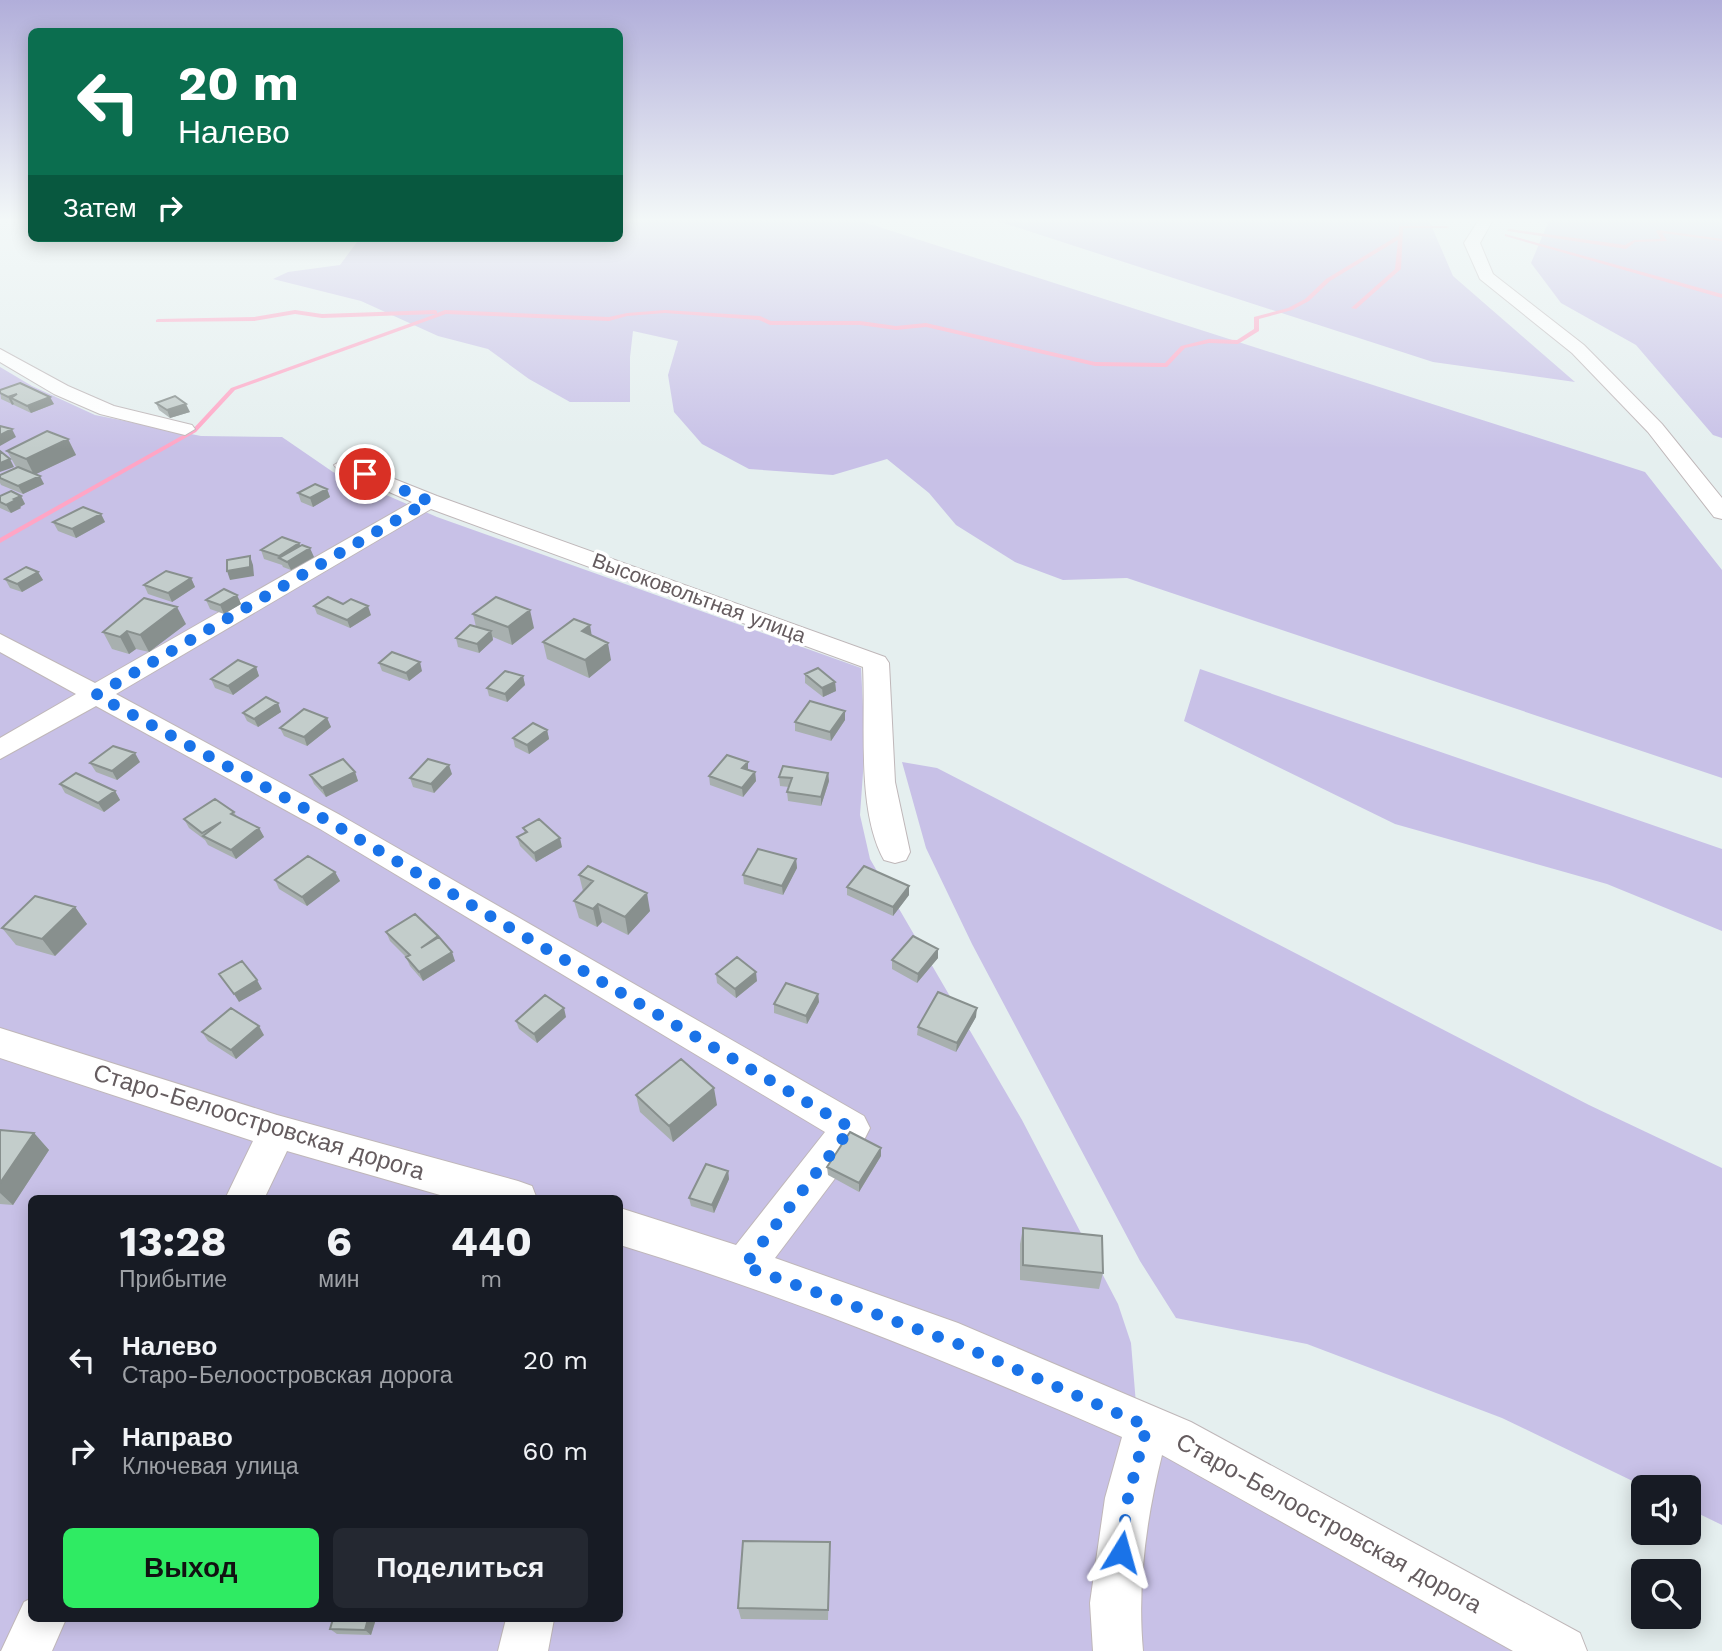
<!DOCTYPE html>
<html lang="ru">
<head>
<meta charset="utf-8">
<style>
  body { margin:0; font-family:"Work Sans",sans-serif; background:#242831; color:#f1f3f6; height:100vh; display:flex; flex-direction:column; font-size:26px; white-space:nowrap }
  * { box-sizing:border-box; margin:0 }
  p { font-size:23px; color:#9ea1a6 }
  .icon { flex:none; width:38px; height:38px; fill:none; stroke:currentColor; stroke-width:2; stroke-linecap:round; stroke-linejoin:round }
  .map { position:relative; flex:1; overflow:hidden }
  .details { position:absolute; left:28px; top:1195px; width:595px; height:427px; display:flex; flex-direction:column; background:#171b24; border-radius:10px; box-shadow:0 4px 18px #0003 }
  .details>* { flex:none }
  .hud { position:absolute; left:28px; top:28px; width:595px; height:214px; border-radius:10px; box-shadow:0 4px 18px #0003; background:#0b6e4f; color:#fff; overflow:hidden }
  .fabs { position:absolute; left:1631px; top:1475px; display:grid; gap:14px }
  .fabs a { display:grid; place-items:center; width:70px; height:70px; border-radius:10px; background:#171b24; box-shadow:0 4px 18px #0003; font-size:35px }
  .pin { position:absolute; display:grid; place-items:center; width:60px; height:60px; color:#fff; margin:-30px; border:4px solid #fff; border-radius:50%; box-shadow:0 2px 7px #0007 }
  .me { position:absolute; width:77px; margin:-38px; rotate:8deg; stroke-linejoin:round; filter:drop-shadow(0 0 5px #0008) }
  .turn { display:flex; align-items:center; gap:24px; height:147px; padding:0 35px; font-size:32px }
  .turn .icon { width:91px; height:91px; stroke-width:2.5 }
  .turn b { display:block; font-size:49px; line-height:60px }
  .then { display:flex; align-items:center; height:66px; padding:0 35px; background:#0003; gap:14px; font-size:26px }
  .eta { display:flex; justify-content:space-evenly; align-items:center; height:119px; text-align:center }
  .eta b { font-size:42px; font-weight:700; line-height:49px }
  .button { display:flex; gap:14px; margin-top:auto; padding:14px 35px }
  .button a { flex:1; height:80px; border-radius:10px; background:#2feb63; color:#111; font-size:28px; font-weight:700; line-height:80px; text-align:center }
  .button a+a { background:#242831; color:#f1f3f6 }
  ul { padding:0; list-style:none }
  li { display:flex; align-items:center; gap:21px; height:91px; padding:0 35px }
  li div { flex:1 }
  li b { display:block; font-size:26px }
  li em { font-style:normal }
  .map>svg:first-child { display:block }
  .green { fill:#c8c1e7; fill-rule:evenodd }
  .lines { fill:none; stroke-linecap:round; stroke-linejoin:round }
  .stream { fill:#ffa5c5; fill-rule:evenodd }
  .street-casing { stroke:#bfb7b9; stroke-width:2 }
  .street { fill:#fff; fill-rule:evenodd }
  .wall { fill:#a8b0af }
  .shaded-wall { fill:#88908e }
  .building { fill:#c3cdcb; stroke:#88908e; stroke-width:2 }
  .route { stroke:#1a73e8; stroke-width:12; stroke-dasharray:0 21.6 }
  .labels { text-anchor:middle; stroke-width:7; stroke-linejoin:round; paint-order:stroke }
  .street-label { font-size:21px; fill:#655c5f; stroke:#fff }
  .near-street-label { font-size:24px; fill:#655c5f; stroke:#fff }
</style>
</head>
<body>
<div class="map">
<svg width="1722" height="1651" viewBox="0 0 1722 1651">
  <rect width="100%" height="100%" fill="#e5efef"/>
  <!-- green -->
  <path class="green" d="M 620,218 L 851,218 L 1645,472 L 1722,570 L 1722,778 L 1127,578 L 1063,580 L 1015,562 L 956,525 L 929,493 L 887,459 L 833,475 L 749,469 L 702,444 L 674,412 L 668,375 L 678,341 L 633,331 L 630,357 L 630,402 L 570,402 L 529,379 L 488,349 L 438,336 L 361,301 L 273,279 L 288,272 L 340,265 L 360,238 L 620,238 Z
    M 988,218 L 1428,218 L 1453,276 L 1575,382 L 1433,362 Z
    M 1550,218 L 1722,218 L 1722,438 L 1713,435 L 1636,345 L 1561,303 L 1531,263 Z
    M 0,367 L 32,386 L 95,415 L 201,436 L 282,437 L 333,472 L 437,517 L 861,668 L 865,745 L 860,815 L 870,859 L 1022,1120 L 1118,1304 L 1131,1343 L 1136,1404 L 1562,1651 L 0,1651 ZM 32,1199 L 620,1199 L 620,1619 L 32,1619 Z
    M 1200,669 L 1722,849 L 1722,931 L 1607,884 L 1395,824 L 1184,721 Z
    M 902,762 L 937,768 L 1589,1105 L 1722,1168 L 1722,1525 L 1689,1509 L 1689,1488 L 1645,1487 L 1502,1418 L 1307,1344 L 1176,1318 L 1140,1261 L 972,944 L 926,848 Z"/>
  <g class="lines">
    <!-- stream -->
    <path class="stream" d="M 1399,226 L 1447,226 L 1449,227 L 1447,228 L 1403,228 L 1401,269 L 1356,309 L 1351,308 L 1395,269 L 1398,240 L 1330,281 L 1309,301 L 1292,310 L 1259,319 L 1259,331 L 1238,344 L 1209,343 L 1185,348 L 1167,367 L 1095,366 L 926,327 L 896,330 L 860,325 L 770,325 L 759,320 L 665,313 L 627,316 L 609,321 L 446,314 L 235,390 L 196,432 L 0,543 L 0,538 L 192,430 L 231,388 L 436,314 L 322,318 L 295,314 L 254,321 L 156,322 L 156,320 L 158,319 L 254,317 L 295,310 L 322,314 L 435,310 L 437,311 L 437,313 L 445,310 L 609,317 L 627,313 L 665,310 L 760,316 L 771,321 L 860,321 L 896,326 L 926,323 L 1095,362 L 1165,363 L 1181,346 L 1209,339 L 1237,340 L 1254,329 L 1254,317 L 1288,308 L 1305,299 L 1326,279 L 1399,235 Z
      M 1509,229 L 1625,245 L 1634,240 L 1661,239 L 1656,231 L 1658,230 L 1722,239 L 1722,241 L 1662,233 L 1667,241 L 1635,242 L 1626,249 L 1507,231 Z
      M 1505,234 L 1722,294 L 1722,298 L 1505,236 Z"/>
    <!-- street casing -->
    <g class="street-casing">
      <path id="street" d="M 1480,218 L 1494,218 L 1480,243 L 1493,274 L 1584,345 L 1662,424 L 1722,498 L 1722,519 L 1714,517 L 1648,432 L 1572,353 L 1480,279 L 1464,243 Z
        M 0,349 L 68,386 L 114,406 L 192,425 L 195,429 L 185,435 L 100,414 L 54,394 L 0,362 Z
        M 344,459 L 437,496 L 885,657 L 889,663 L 895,782 L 910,852 L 906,860 L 895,863 L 884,860 C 856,810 866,723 863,667 L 431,509 L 116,694 L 340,815 L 864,1116 L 870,1128 L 864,1140 L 775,1258 L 958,1323 L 1191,1422 L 1580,1633 L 1587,1651 L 1513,1651 L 1162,1455 C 1146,1520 1137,1585 1143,1651 L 1093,1651 L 1090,1603 L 1105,1498 L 1122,1437 C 957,1365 791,1297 620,1245 L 620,1208 L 736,1245 L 825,1132 L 320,829 L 96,706 L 0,759 L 0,738 L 76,694 L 0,652 L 0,634 L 95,683 L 412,502 L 337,469 L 334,465 Z
        M 0,1028 L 277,1115 L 518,1181 L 532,1186 L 537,1199 L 454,1199 L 287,1151 L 264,1199 L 225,1199 L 253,1141 L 0,1058 Z
        M 32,1598 L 32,1619 L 66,1619 L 52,1651 L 1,1651 L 24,1602 Z
        M 506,1619 L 554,1619 L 548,1651 L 498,1651 Z"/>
    </g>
    <!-- street -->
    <use href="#street" class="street"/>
  </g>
  <!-- wall -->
  <path class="wall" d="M 0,390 L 54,404 L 31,413 L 1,399 Z
    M 156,403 L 190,412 L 170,418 L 159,410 Z
    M 68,439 L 76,455 L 36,474 L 44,484 L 23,494 L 1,485 L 0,483 L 0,475 L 16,467 L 7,451 Z
    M 327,489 L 330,497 L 313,507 L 301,502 L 298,493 Z
    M 0,496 L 21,496 L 25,504 L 20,507 L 21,508 L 11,513 L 0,508 Z
    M 101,514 L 105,522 L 76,538 L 58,531 L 53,522 Z
    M 299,543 L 300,546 L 314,557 L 291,570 L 283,567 L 282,565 L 264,559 L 261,550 Z
    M 38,572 L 43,580 L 22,592 L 10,588 L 5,579 Z
    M 191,578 L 195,587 L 172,602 L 148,594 L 144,585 Z
    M 237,595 L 241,604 L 224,614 L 210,609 L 206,600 Z
    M 314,606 L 371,615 L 350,628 L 317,614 Z
    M 473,614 L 534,628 L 512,645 L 493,637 L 493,640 L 479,653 L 458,647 L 456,638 L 476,627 Z
    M 186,624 L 149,652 L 136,649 L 129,654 L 112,649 L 103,632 Z
    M 543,642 L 611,660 L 589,678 L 547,659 Z
    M 379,663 L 422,671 L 409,681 L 382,671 Z
    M 256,667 L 259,676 L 233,695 L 215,688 L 211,679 Z
    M 805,674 L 835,682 L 836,691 L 823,697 L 805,683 Z
    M 523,676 L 525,685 L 507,702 L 489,696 L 487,688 Z
    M 278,703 L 281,712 L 258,727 L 247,721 L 243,713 Z
    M 327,718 L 331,727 L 307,746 L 284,736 L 280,728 Z
    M 845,720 L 831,741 L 795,731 L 795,722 Z
    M 547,730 L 549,739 L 529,754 L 515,747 L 513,738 Z
    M 140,762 L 117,780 L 96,772 L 90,763 Z
    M 748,762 L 748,770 L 755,772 L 756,781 L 743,797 L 710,785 L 709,776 Z
    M 355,772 L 358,781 L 326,797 L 314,784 L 310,775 Z
    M 828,773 L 829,781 L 821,806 L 788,801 L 787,792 L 789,787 L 780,786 L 779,777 Z
    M 452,774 L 434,793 L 413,787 L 410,778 Z
    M 60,784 L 115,791 L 120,800 L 104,812 L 65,793 Z
    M 234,812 L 237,817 L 259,828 L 264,837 L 236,859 L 208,845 L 205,840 L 189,828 L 184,819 Z
    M 523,828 L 562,847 L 536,862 L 520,846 L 517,837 L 525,833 Z
    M 796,859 L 797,868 L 783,895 L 744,884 L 743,875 Z
    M 588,866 L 650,911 L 628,935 L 602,922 L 597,927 L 579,918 L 574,901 L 583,891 L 579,875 Z
    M 335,872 L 340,881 L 307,906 L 279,889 L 275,880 Z
    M 909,886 L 909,895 L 893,916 L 847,895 L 847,887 Z
    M 75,907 L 87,924 L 55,956 L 16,945 L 2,928 Z
    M 386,932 L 439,938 L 455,961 L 423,981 L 410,966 L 406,957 L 390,941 Z
    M 938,949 L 938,958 L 917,983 L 892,969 L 892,960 Z
    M 716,974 L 757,981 L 736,998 L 717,983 Z
    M 818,994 L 819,1002 L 807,1024 L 774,1013 L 774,1004 Z
    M 566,1017 L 537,1043 L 519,1029 L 516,1021 Z
    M 976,1017 L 956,1052 L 917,1035 L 918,1027 Z
    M 202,1032 L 264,1035 L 236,1059 L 208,1041 Z
    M 636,1095 L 717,1105 L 673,1142 L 640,1112 Z
    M 0,1130 L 34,1133 L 49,1150 L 13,1205 L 0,1204 Z
    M 881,1156 L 859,1192 L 828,1175 L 827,1167 Z
    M 728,1171 L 729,1179 L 714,1213 L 691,1206 L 689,1198 Z
    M 1023,1228 L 1103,1273 L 1099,1289 L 1020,1280 L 1020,1244 Z
    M 830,1553 L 828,1620 L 741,1619 L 738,1608 Z
    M 376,1619 L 371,1635 L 337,1634 L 330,1629 Z"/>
  <!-- shaded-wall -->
  <path class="shaded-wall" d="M 17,394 L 11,398 L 14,404 L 12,405 L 8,397 Z
    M 50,397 L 54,404 L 31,413 L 27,406 Z
    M 186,404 L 190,412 L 170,418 L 167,410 Z
    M 12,429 L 16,437 L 0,446 L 0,435 Z
    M 68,439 L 76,455 L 34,475 L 26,459 Z
    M 10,459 L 14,467 L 0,472 L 0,463 Z
    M 40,476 L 44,484 L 23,494 L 18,486 Z
    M 327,489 L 330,497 L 313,507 L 310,498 Z
    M 21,496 L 25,504 L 20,507 L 21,508 L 11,513 L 6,505 L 14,499 Z
    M 101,514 L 105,522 L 76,538 L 72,529 Z
    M 299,543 L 303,551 L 280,558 L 279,556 Z
    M 310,548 L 314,557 L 291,570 L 287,562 Z
    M 250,556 L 253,565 L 254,576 L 230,580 L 227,571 Z
    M 38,572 L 43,580 L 22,592 L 17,584 Z
    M 191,578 L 195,587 L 172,602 L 168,593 Z
    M 237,595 L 241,604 L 224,614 L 220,605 Z
    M 368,606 L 371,615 L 350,628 L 347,620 Z
    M 177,607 L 186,624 L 149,652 L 140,635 Z
    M 530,610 L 534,628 L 512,645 L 508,627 Z
    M 590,625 L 593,643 L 582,631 Z
    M 127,631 L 136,649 L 129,654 L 120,637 Z
    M 491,631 L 493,640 L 479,653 L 477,644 Z
    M 608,643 L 611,660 L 589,678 L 585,660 Z
    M 420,662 L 422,671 L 409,681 L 406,673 Z
    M 256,667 L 259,676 L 233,695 L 228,686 Z
    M 523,676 L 525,685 L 507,702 L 505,694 Z
    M 835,682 L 836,691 L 823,697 L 822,688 Z
    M 278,703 L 281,712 L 258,727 L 254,719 Z
    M 845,711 L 845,720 L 831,741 L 830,732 Z
    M 327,718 L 331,727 L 307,746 L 304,737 Z
    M 547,730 L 549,739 L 529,754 L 527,745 Z
    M 135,753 L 140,762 L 117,780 L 112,771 Z
    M 748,762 L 748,771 L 742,768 Z
    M 449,765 L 452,774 L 434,793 L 431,784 Z
    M 355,772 L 358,781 L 326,797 L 322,788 Z
    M 755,772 L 756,781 L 743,797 L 742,788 Z
    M 828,773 L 829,781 L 821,806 L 821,797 Z
    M 115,791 L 120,800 L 104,812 L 98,803 Z
    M 259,828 L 264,837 L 236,859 L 231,850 Z
    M 560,838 L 562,847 L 536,862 L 534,853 Z
    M 796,859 L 797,868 L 783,895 L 782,886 Z
    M 335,872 L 340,881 L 307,906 L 302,897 Z
    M 909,886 L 909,895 L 893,916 L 893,907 Z
    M 647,893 L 650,911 L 628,935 L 625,917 Z
    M 598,904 L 602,922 L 597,927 L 593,909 Z
    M 75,907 L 87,924 L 55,956 L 42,939 Z
    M 938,949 L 938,958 L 917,983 L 918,974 Z
    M 452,952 L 455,961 L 423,981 L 419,972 Z
    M 756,972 L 757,981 L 736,998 L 735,989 Z
    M 257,980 L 262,989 L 239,1002 L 234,994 Z
    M 818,994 L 819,1002 L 807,1024 L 806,1016 Z
    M 564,1008 L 566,1017 L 537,1043 L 534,1034 Z
    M 977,1008 L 976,1017 L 956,1052 L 957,1043 Z
    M 259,1026 L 264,1035 L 236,1059 L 231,1050 Z
    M 714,1088 L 717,1105 L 673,1142 L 669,1126 Z
    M 34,1133 L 49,1150 L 13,1205 L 0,1193 L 0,1183 Z
    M 881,1148 L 881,1156 L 859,1192 L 859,1183 Z
    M 728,1171 L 729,1179 L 714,1213 L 712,1205 Z
    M 368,1619 L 376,1619 L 371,1635 L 365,1630 Z"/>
  <!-- building -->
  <path class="building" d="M 20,383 L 50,397 L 27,406 L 11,398 L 17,394 L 8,397 L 0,393 L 0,390 Z
    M 175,396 L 186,404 L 167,410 L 156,403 Z
    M 0,426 L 12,429 L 0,435 Z
    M 47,431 L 68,439 L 26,459 L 7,451 Z
    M 0,451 L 10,459 L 0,463 Z
    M 18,467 L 40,476 L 18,486 L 0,478 L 0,475 Z
    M 315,484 L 327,489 L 310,498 L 298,493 Z
    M 11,491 L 21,496 L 14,499 L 16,500 L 6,505 L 0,502 L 0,496 Z
    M 83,507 L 101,514 L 72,529 L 53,522 Z
    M 282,537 L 299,543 L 279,556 L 261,550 Z
    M 302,545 L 310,548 L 287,562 L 279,558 Z
    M 250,556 L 250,567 L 227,571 L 227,560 Z
    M 26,567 L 38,572 L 17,584 L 5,579 Z
    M 166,571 L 191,578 L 168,593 L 144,585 Z
    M 224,589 L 237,595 L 220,605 L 206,600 Z
    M 328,597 L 343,604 L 351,599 L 368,606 L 347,620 L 314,606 Z
    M 496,597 L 530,610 L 508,627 L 473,614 Z
    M 144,598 L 177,607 L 140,635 L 127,631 L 120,637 L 103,632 Z
    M 574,619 L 590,625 L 582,631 L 608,643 L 585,660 L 543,642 Z
    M 470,625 L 491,631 L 477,644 L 456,638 Z
    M 392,652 L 420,662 L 406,673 L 379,663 Z
    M 238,660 L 256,667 L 228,686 L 211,679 Z
    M 818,668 L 835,682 L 822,688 L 805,674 Z
    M 505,671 L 523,676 L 505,694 L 487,688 Z
    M 266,697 L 278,703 L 254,719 L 243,713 Z
    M 810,701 L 845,711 L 830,732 L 795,722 Z
    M 304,709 L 327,718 L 304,737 L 280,728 Z
    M 533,723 L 547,730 L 527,745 L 513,738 Z
    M 113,746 L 135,753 L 112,771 L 90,763 Z
    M 727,755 L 748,762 L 742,768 L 755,772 L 742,788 L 709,776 Z
    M 343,759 L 355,772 L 322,788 L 310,775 Z
    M 428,759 L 449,765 L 431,784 L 410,778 Z
    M 783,766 L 828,773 L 821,797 L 787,792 L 792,778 L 779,777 Z
    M 76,773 L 115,791 L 98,803 L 60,784 Z
    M 215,799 L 234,812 L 231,814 L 259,828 L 231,850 L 203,836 L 221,822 L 202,833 L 184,819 Z
    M 539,819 L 560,838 L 534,853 L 517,837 L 527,832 L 523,828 Z
    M 758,849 L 796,859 L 782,886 L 743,875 Z
    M 308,856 L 335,872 L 302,897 L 275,880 Z
    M 588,866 L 647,893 L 625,917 L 598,904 L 593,909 L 574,901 L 593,881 L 579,875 Z
    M 864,866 L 909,886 L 893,907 L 847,887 Z
    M 35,896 L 75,907 L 42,939 L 2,928 Z
    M 415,914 L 438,936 L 421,948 L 439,937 L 452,952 L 419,972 L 406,957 L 410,955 L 386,932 Z
    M 913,936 L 938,949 L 918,974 L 892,960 Z
    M 737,957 L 756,972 L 735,989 L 716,974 Z
    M 242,961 L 257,980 L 234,994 L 219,974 Z
    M 786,983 L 818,994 L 806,1016 L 774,1004 Z
    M 938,992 L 977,1008 L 957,1043 L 918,1027 Z
    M 545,995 L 564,1008 L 534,1034 L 516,1021 Z
    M 231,1008 L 259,1026 L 231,1050 L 202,1032 Z
    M 681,1059 L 714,1088 L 669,1126 L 636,1095 Z
    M 0,1130 L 34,1133 L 0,1183 Z
    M 850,1132 L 881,1148 L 859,1183 L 827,1167 Z
    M 706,1164 L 728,1171 L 712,1205 L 689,1198 Z
    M 1023,1228 L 1102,1236 L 1103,1273 L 1023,1265 Z
    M 743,1541 L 830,1542 L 828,1610 L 738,1608 Z
    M 333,1619 L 368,1619 L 365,1630 L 330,1629 Z"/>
  <!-- sky -->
  <linearGradient id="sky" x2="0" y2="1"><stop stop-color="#b1aeda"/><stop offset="0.49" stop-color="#f3f8f8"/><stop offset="1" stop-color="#f3f8f8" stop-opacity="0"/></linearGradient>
  <rect width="1722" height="449" fill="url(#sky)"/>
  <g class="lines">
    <!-- route -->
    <path class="route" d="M 365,474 L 429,501 L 96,695 L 330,822 L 851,1128 L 744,1266 L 958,1344 L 1147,1426 L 1128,1498 L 1121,1552"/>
  </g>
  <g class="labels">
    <!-- street labels -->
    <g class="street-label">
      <text transform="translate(699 598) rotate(20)" y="7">Высоковольтная улица</text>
    </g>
    <!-- near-street labels -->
    <g class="near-street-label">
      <text transform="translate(259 1122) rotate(17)" y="8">Старо-Белоостровская дорога</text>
      <text transform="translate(1329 1523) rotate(29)" y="8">Старо-Белоостровская дорога</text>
    </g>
  </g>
</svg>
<div class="fabs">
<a><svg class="icon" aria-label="sound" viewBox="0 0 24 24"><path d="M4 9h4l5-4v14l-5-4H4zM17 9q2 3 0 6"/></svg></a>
<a><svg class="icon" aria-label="search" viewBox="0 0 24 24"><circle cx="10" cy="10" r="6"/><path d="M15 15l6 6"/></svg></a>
</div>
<div class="pin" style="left:365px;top:474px;background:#d93025"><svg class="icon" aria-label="arrive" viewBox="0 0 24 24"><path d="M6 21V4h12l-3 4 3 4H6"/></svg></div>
<svg class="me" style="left:1121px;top:1552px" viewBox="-20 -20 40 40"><path d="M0-17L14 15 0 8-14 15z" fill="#1a73e8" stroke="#fff" stroke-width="4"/></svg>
<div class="hud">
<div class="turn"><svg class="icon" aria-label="left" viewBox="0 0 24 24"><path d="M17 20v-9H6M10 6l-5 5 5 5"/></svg><div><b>20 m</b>Налево</div></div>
<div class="then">Затем<svg class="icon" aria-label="right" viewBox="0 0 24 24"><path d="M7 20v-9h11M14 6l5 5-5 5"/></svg></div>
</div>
<section class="details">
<div class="eta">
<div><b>13:28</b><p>Прибытие</p></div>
<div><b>6</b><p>мин</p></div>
<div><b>440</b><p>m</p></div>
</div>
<ul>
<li><svg class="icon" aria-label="left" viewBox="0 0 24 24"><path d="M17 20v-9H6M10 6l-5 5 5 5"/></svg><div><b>Налево</b><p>Старо-Белоостровская дорога</p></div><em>20 m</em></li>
<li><svg class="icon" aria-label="right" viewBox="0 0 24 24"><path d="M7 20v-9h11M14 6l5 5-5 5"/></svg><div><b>Направо</b><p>Ключевая улица</p></div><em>60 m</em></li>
</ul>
<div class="button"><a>Выход</a><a>Поделиться</a></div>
</section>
</div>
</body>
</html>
